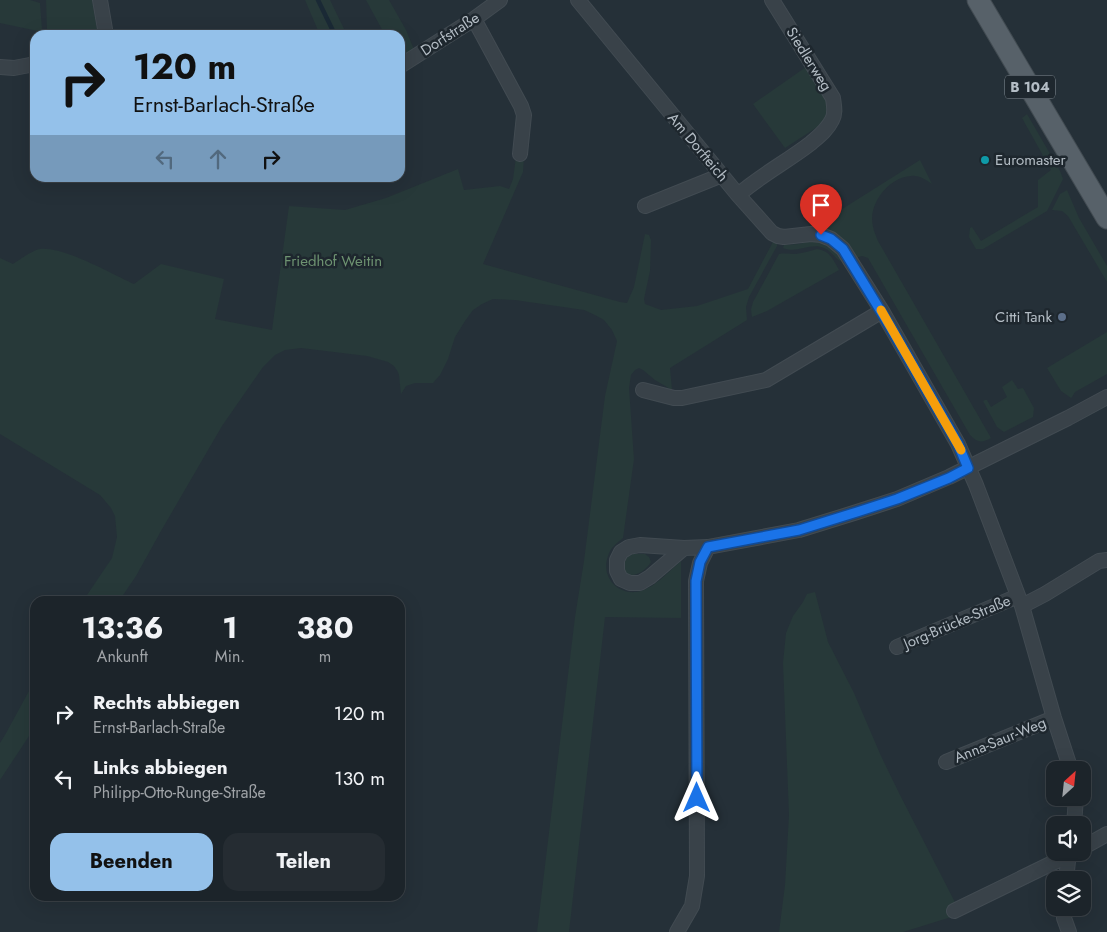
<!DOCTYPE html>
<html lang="de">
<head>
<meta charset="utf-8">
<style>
  body { margin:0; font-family:Jost,sans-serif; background:#252c32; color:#f1f3f6; height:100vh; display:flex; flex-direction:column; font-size:19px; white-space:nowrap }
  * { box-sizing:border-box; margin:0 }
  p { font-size:16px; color:#a0a4a8 }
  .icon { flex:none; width:28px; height:28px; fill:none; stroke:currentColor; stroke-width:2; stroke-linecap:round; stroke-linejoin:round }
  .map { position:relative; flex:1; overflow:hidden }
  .details { position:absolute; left:30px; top:596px; width:375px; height:305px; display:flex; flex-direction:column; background:#1c242a; border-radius:15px; box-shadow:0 5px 20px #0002,0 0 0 1px #3a4147 }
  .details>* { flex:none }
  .hud { position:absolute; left:30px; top:30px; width:375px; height:152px; border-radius:15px; box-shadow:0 5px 20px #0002,0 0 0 1px #3a4147; background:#94c1ea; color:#111; overflow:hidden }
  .needle { width:32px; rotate:27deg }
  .tools { position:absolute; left:1046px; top:761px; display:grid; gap:10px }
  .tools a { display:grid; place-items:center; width:45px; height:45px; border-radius:10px; background:#1c242a; box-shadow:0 5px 20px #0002,0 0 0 1px #3a4147; font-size:25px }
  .pin { position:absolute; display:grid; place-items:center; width:42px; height:42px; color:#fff; margin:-51px -21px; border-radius:50% 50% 50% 0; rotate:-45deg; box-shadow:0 0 5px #0007 }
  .pin .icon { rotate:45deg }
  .me { position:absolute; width:55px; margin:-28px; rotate:0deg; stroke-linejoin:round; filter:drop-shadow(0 0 4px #0008) }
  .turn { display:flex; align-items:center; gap:18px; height:105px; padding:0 20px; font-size:22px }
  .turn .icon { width:65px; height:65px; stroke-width:2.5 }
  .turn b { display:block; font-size:35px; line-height:42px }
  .lanes { display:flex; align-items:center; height:48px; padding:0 20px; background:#0003; justify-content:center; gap:25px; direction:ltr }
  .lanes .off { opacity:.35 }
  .eta { display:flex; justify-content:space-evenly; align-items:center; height:85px; text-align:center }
  .eta b { font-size:30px; font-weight:700; line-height:35px }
  .button { display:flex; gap:10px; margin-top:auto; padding:10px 20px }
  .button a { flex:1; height:58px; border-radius:15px; background:#94c1ea; color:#111; font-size:20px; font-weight:700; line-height:58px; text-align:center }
  .button a+a { background:#252c32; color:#f1f3f6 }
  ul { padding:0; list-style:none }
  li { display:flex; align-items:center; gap:15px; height:65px; padding:0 20px }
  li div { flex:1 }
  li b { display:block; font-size:19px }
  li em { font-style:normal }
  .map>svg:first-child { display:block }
  .green { fill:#273939 }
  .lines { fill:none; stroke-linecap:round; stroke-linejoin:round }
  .stream { stroke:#1a2935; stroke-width:4.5 }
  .street-casing { stroke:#424b52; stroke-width:16 }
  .primary-casing { stroke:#424b52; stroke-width:23 }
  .street { stroke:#394249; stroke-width:14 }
  .primary { stroke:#576169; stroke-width:21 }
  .route-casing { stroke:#114b97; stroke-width:12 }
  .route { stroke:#1a73e8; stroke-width:9 }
  .slow { stroke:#f59e0b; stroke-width:9 }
  .culture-dot { fill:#0f9aa8; stroke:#1e272e; stroke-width:2 }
  .service-dot { fill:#5c6f8a; stroke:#1e272e; stroke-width:2 }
  .labels { text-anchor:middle; stroke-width:5; stroke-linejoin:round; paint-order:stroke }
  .shield { fill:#1e272e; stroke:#879098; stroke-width:1 }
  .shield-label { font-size:14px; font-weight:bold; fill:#b4bdc5 }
  .street-label { font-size:15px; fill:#b4bdc5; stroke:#1e272e }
  .poi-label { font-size:15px; fill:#b4bdc5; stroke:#1e272e; text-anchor:start }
  .park-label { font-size:15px; fill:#6e9371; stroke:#1e272e }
</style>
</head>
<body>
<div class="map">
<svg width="1107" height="932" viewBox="0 0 1107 932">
  <rect width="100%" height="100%" fill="#253038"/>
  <!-- green -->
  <path class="green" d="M 0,0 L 30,0 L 40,3 L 42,29 L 38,31 L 0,23 Z
    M 46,0 L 92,0 L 97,30 L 95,35 L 51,34 L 47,30 Z
    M 305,0 L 330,0 L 347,35 L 320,35 Z
    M 366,0 L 389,0 L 406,30 L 415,52 L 400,62 L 400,35 L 385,35 Z
    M 806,67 L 829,103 L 830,110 L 825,122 L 785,148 L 753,104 Z
    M 1027,114 L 1060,171 L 1063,179 L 1047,211 L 983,249 L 976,249 L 969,237 L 970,228 L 972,227 L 981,241 L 1038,207 L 1038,180 L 1051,170 L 1022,118 Z
    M 516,157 L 524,157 L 523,172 L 483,264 L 620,302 L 627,303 L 634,287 L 645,234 L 649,235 L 651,240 L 650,271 L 644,299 L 645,304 L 661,310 L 697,306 L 748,289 L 774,240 L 777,243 L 777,246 L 749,297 L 746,307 L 747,320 L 670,368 L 672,390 L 655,380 L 643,370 L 639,368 L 635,370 L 631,375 L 629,388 L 634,459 L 623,538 C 617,543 610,548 608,556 C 601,575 615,594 636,592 C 653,590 668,572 681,561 L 681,618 L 605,617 L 569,932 L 537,932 L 575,617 L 584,561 L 605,396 L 617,341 L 612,330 L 604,320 L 595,315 L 584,310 L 515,300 L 493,299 L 482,304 L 473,310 L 465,321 L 455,337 L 448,359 L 440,375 L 433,383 L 415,383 L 406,386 L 401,394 L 399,375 L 398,372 L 394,366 L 388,362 L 367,356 L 301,348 L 285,350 L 275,355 L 263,367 L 222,426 L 161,531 L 136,576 L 119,601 L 83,601 L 112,558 L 117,537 L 115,516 L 111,508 L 100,495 L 0,434 L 0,258 L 13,264 C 19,260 33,250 40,249 C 63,246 112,274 134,284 L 161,264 L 224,279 L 215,319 L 272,330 L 289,206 L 345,210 L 386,198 L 458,169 L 464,190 L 500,186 L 509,189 L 513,179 Z
    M 920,160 L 932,184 C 926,180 919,175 911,176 C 891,177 873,198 872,218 C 872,226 875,234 878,241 L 991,438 C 982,443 978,443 970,435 L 868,258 L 862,256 L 856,258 L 812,228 Z
    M 1067,190 L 1079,218 L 1107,266 L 1107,282 L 1068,216 L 1062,211 L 1052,210 L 1060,194 Z
    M 811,241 C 828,241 834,247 843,260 L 840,261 C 834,257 831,251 824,248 C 811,242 797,254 783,248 L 784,245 L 799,244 Z
    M 817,249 C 830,251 833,259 839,270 L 767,311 L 752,317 L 751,309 L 753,302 L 779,254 C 785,253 790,254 796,254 C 803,253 810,251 817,249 Z
    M 1107,332 L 1107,374 L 1075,392 L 1072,397 L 1071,398 L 1061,391 L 1047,368 Z
    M 1012,380 L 1018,389 L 1023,388 L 1034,408 L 1033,417 L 1004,432 L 997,427 L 983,401 L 985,400 L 987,400 L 991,407 L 1007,397 L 1002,387 Z
    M 633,554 L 645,554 L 649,557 L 651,562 C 642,577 618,583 626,558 Z
    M 815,592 L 828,642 L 854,693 L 881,756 L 899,793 L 961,914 L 903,932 L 779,932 L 785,885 L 789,815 L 783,663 L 786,633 L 793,616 L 803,602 L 807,594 Z
    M 35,680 L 35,727 L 0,780 L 0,743 L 5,735 Z"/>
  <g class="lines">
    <!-- stream -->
    <path class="stream" d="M 318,0 L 335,35"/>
    <!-- street casing -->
    <g class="street-casing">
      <path id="street" d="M 100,0 L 106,35
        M 578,0 L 738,195 L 772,233 L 778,236 L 784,237 L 811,234 L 821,235 L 831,239 L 843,249 L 882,311 L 958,444 L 976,485 L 1022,606 L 1054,718 L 1071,770
        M 474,19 L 521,106 L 524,115 L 520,154
        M 400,66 L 474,19 L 500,0
        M 0,67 L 14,68 L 35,64
        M 738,195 C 761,175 788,161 811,143 C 819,136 827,130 832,120 C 836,113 834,106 833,98 L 772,0
        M 645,206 L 722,175
        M 643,390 L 674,398 L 682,398 L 766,380 L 882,311
        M 684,548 L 650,577 L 640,583 L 630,583 L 621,579 L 617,571 L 617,560 L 621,552 L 629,547 L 640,545 L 684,548 L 708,547 L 799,530 L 857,512 L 897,499 L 949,477 L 1068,418 L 1107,397
        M 1022,606 L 1045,594 L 1099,561 L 1107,560
        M 897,647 L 1018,596
        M 946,762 L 1054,718
        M 1074,825 L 1076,798
        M 1082,848 L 1107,834
        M 1066,880 L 1069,852
        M 1064,908 L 1064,918 L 1069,932
        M 954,911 L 1075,852
        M 677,932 L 692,906 L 697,876 L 696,581 L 700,563 L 708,547"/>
    </g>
    <!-- primary casing -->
    <g class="primary-casing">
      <path id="primary" d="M 978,0 L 1107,218"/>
    </g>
    <!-- street -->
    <use href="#street" class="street"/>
    <!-- primary -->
    <use href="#primary" class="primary"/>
  </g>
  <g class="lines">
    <!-- route casing -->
    <g class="route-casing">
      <path id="route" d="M 697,798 L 696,581 L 700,562 L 708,547 L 799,530 L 857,512 L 897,499 L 949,478 L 968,468 L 958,444 L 891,328 L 843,249 L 831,239 L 821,235"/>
    </g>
    <!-- route -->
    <use href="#route" class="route"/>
    <!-- slow -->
    <path class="slow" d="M 881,310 L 961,450"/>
  </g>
  <!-- markers -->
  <circle class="culture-dot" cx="985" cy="160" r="5"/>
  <circle class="service-dot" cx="1062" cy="317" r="5"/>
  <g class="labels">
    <!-- shield labels -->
    <rect class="shield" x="1005" y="75.5" width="50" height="23" rx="4"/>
    <g class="shield-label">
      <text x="1030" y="92">B 104</text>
    </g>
    <!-- street labels -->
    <g class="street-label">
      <text transform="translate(450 34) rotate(-33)" y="5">Dorfstraße</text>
      <text transform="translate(809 59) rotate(58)" y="5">Siedlerweg</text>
      <text transform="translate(698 147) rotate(50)" y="5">Am Dorfteich</text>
      <text transform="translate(957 622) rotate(-23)" y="5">Jorg-Brücke-Straße</text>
      <text transform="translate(1000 740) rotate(-22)" y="5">Anna-Saur-Weg</text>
    </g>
    <!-- poi labels -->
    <g class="poi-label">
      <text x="995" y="165">Euromaster</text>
      <text x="1052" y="322" text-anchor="end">Citti Tank</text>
    </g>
    <!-- park labels -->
    <g class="park-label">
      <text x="333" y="266">Friedhof Weitin</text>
    </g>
  </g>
</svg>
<div class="tools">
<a><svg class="needle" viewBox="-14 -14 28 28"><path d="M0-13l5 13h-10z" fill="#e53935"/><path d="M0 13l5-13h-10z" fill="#a0a4a8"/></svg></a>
<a><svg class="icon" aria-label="sound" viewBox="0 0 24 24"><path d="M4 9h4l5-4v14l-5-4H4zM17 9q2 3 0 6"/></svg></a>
<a><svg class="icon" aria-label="layers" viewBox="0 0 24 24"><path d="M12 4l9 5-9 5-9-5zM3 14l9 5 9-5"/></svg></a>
</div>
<div class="pin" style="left:821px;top:235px;background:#d93025"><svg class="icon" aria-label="arrive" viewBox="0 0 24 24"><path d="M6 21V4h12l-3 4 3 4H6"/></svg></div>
<svg class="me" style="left:697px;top:798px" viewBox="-20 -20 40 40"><path d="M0-17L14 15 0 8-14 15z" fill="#1a73e8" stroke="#fff" stroke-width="4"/></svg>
<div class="hud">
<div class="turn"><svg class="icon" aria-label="right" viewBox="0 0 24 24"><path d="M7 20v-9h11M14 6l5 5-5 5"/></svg><div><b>120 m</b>Ernst-Barlach-Straße</div></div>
<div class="lanes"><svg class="icon off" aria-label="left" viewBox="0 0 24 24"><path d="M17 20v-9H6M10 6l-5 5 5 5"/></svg><svg class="icon off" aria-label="ahead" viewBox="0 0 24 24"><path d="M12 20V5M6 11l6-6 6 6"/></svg><svg class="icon" aria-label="right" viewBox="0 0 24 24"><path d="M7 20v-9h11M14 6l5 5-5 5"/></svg></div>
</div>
<section class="details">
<div class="eta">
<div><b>13:36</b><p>Ankunft</p></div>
<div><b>1</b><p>Min.</p></div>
<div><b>380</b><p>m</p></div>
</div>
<ul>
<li><svg class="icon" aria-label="right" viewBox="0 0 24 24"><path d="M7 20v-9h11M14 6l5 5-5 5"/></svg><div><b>Rechts abbiegen</b><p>Ernst-Barlach-Straße</p></div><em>120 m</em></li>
<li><svg class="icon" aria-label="left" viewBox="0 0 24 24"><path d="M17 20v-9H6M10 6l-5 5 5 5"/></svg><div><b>Links abbiegen</b><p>Philipp-Otto-Runge-Straße</p></div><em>130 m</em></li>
</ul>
<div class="button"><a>Beenden</a><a>Teilen</a></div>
</section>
</div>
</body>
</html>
